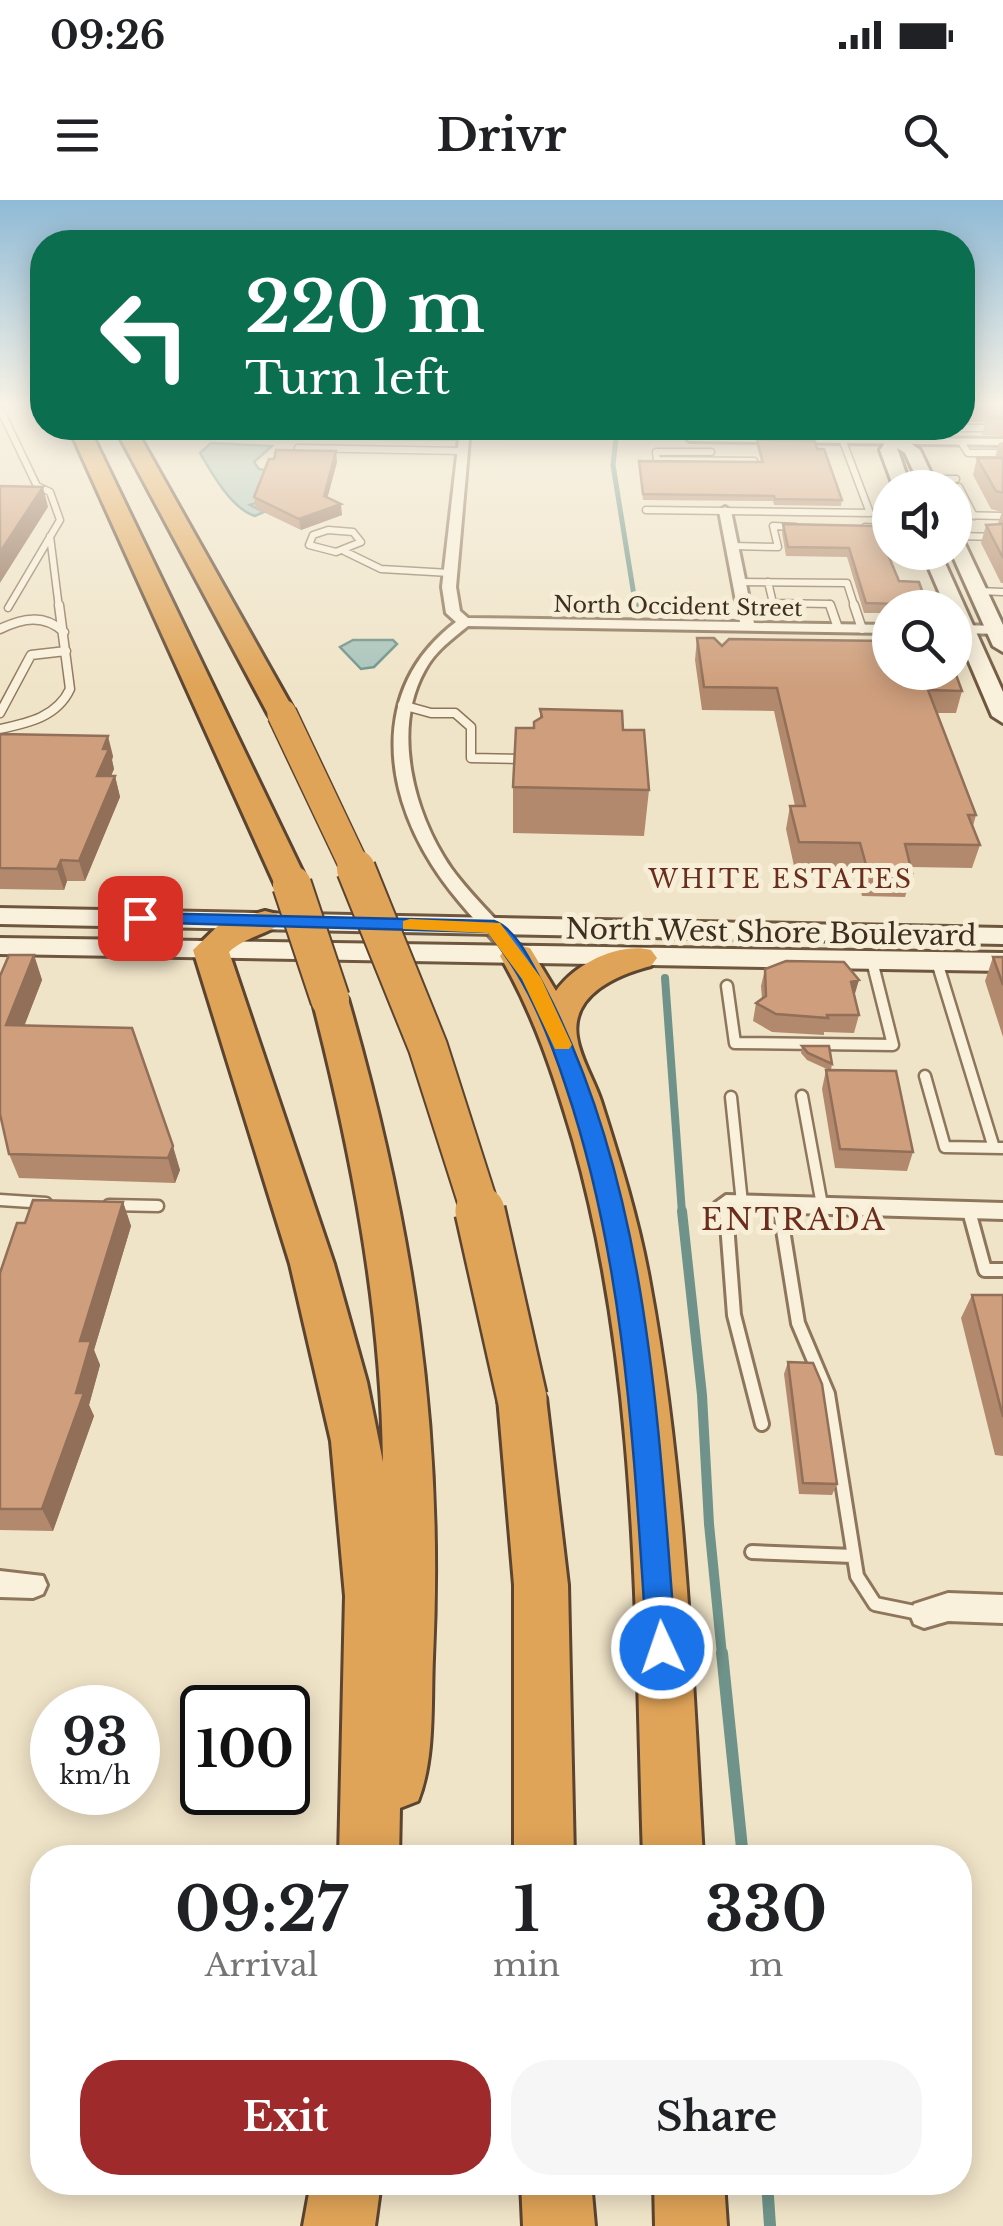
<!DOCTYPE html>
<html lang="en">
<head>
<meta charset="utf-8">
<style>
  body { margin:0; font-family:"Libre Baskerville",serif; background:#f6f6f6; color:#202124; height:100vh; display:flex; flex-direction:column; font-size:38px; white-space:nowrap }
  * { box-sizing:border-box; margin:0 }
  p { font-size:32px; color:#757577 }
  .icon { flex:none; width:55px; height:55px; fill:none; stroke:currentColor; stroke-width:2; stroke-linecap:round; stroke-linejoin:round }
  .map { position:relative; flex:1; overflow:hidden }
  .sheet { position:absolute; left:30px; top:1645px; width:942px; height:350px; display:flex; flex-direction:column; background:#fff; border-radius:40px; box-shadow:0 5px 25px #0003 }
  .sheet>* { flex:none }
  .top-card { position:absolute; left:30px; top:30px; width:945px; height:210px; border-radius:40px; box-shadow:0 5px 25px #0003; background:#0b6e4f; color:#fff; overflow:hidden }
  .buttons { position:absolute; left:872px; top:270px; display:grid; gap:20px }
  .buttons a { display:grid; place-items:center; width:100px; height:100px; border-radius:50%; background:#fff; box-shadow:0 5px 25px #0003; font-size:50px }
  .speed { position:absolute; left:30px; top:1485px; display:flex; gap:20px; font-size:50px; font-weight:700; text-align:center }
  .speed>* { display:grid; place-content:center; width:130px; height:130px; border-radius:50%; background:#fff; box-shadow:0 5px 25px #0003; line-height:1 }
  .speed small { font-size:25px; font-weight:400 }
  .speed .limit { border:5px solid #111; border-radius:15px; background:#fff; color:#111 }
  .pin { position:absolute; display:grid; place-items:center; width:85px; height:85px; color:#fff; margin:-42px; border-radius:20px; box-shadow:0 5px 15px #0006 }
  .me { position:absolute; width:110px; margin:-55px; rotate:357deg; stroke-linejoin:round; filter:drop-shadow(0 0 8px #0008) }
  .turn { display:flex; align-items:center; gap:35px; height:210px; padding:0 50px; font-size:45px }
  .turn .icon { width:130px; height:130px; stroke-width:2.5 }
  .turn b { display:block; font-size:70px; line-height:85px }
  .eta { display:flex; justify-content:space-evenly; align-items:center; height:170px; text-align:center }
  .eta b { font-size:60px; font-weight:700; line-height:70px }
  .cta { display:flex; gap:20px; margin-top:auto; padding:20px 50px }
  .cta a { flex:1; height:115px; border-radius:40px; background:#9e2a2b; color:#fff; font-size:40px; font-weight:700; line-height:115px; text-align:center }
  .cta a+a { background:#f6f6f6; color:#202124 }
  .status { display:flex; justify-content:space-between; align-items:center; height:70px; padding:0 50px; background:#fff; direction:ltr }
  .status svg { height:28px; fill:currentColor }
  header { display:flex; justify-content:space-between; align-items:center; height:130px; padding:0 50px; background:#fff; font-size:45px; font-weight:700 }
  .map>svg:first-child { display:block }
  .water { fill:#a9c4bc; stroke:#6f938a; stroke-width:2.5 }
  .lines { fill:none; stroke-linecap:round; stroke-linejoin:round }
  .stream-far4 { stroke:#6f938a; stroke-width:5 }
  .stream-far3 { stroke:#6f938a; stroke-width:6 }
  .stream-far2 { stroke:#6f938a; stroke-width:8 }
  .stream-far1 { stroke:#6f938a; stroke-width:10 }
  .stream { stroke:#6f938a; stroke-width:12 }
  .lane-far3-casing { stroke:#8d765c; stroke-width:9 }
  .lane-far2-casing { stroke:#8d765c; stroke-width:11 }
  .lane-far1-casing { stroke:#8d765c; stroke-width:15 }
  .lane-casing { stroke:#8d765c; stroke-width:18 }
  .street-casing { stroke:#8d765c; stroke-width:6 }
  .secondary-casing { stroke:#6f573f; stroke-width:6 }
  .highway-casing { stroke:#5b4430; stroke-width:6 }
  .lane-far3 { stroke:#faf1dc; stroke-width:6 }
  .lane-far2 { stroke:#faf1dc; stroke-width:8 }
  .lane-far1 { stroke:#faf1dc; stroke-width:10 }
  .lane { stroke:#faf1dc; stroke-width:12 }
  .street { fill:#faf1dc; fill-rule:evenodd }
  .secondary { fill:#faf1dc; fill-rule:evenodd }
  .highway { fill:#e0a458; fill-rule:evenodd }
  .highway-bridge-far2-casing { stroke:#5b4430; stroke-width:32; stroke-linecap:butt }
  .highway-bridge-far1-casing { stroke:#5b4430; stroke-width:42; stroke-linecap:butt }
  .highway-bridge-casing { stroke:#5b4430; stroke-width:54; stroke-linecap:butt }
  .highway-bridge-far2 { stroke:#e0a458; stroke-width:29 }
  .highway-bridge-far1 { stroke:#e0a458; stroke-width:38 }
  .highway-bridge { stroke:#e0a458; stroke-width:49 }
  .wall { fill:#b2896c }
  .shaded-wall { fill:#916f58 }
  .building { fill:#cf9f7d; stroke:#916f58; stroke-width:2.5 }
  .route { fill:#1a73e8; stroke:#114b97; stroke-width:2.5 }
  .slow { fill:#f59e0b }
  .labels { text-anchor:middle; stroke-width:10; stroke-linejoin:round; paint-order:stroke }
  .far-street-label { font-size:22px; fill:#3d2e20; stroke:#f7eed8 }
  .far-neighbourhood-label { font-size:25px; letter-spacing:2.5px; fill:#6b2e1e; stroke:#f7eed8 }
  .street-label { font-size:28px; fill:#3d2e20; stroke:#f7eed8 }
  .neighbourhood-label { font-size:30px; letter-spacing:2.5px; fill:#6b2e1e; stroke:#f7eed8 }
</style>
</head>
<body>
<div class="status"><b>09:26</b><svg viewBox="0 0 49 12"><path d="M0 12V9h3v3zM5 12V6h3v6zM10 12V3h3v9zM15 12V0h3v12zM26 1h20v11H26zM47 4h2v5h-2z"/></svg></div>
<header><svg class="icon" aria-label="menu" viewBox="0 0 24 24"><path d="M4 6h16M4 12h16M4 18h16"/></svg>Drivr<svg class="icon" aria-label="search" viewBox="0 0 24 24"><circle cx="10" cy="10" r="6"/><path d="M15 15l6 6"/></svg></header>
<div class="map">
<svg width="1003" height="2026" viewBox="0 0 1003 2026">
  <rect width="100%" height="100%" fill="#f0e4c8"/>
  <!-- water -->
  <path class="water" d="M 211,243 L 272,246 L 254,262 L 259,269 L 269,271 L 258,302 L 250,305 L 264,312 L 255,316 C 232,309 212,274 200,253 Z
    M 353,440 L 393,440 L 397,444 L 374,467 L 361,469 L 340,447 Z"/>
  <g class="lines">
    <!-- stream-far4 -->
    <path class="stream-far4" d="M 612,228 L 616,238 L 613,265 L 636,408"/>
    <!-- stream-far3 -->
    <path class="stream-far3" d="M 636,405 L 638,417"/>
    <!-- stream-far2 -->
    <path class="stream-far2" d="M 665,778 L 682,1013"/>
    <!-- stream-far1 -->
    <path class="stream-far1" d="M 682,1011 L 702,1195 L 709,1324 L 722,1455"/>
    <!-- stream -->
    <path class="stream" d="M 722,1453 L 743,1658
      M 767,1982 L 770,2026"/>
    <!-- lane-far3 casing -->
    <g class="lane-far3-casing">
      <path id="lane-far3" d="M 0,209 L 37,286 L 50,292 L 60,320 L 8,408
        M 832,228 L 836,239
        M 962,228 L 993,228
        M 961,242 L 968,253 L 1003,253
        M 298,248 L 462,251
        M 711,252 L 656,252 L 657,260 L 754,261
        M 926,279 L 956,279
        M 959,287 L 974,316
        M 646,310 L 870,313 L 842,239
        M 955,315 L 1003,316
        M 865,327 L 884,328 L 890,343
        M 328,330 L 353,332 L 361,342 L 336,352 L 309,345 L 313,335 Z
        M 50,336 L 59,408
        M 955,336 L 1003,337
        M 732,346 L 778,347 L 773,326 L 796,327
        M 344,351 L 381,369 L 450,373
        M 894,352 L 932,355
        M 739,382 L 847,383 L 855,408
        M 768,382 L 773,403 L 830,404 L 831,408
        M 978,391 L 1003,392"/>
    </g>
    <!-- lane-far2 casing -->
    <g class="lane-far2-casing">
      <path id="lane-far2" d="M 830,405 L 838,428
        M 854,405 L 862,429
        M 0,429 C 23,418 44,414 64,432
        M 402,505 L 431,513 L 455,513 L 471,527 L 471,558 L 530,559
        M 0,513 L 31,455 L 66,451
        M 0,529 C 28,523 57,517 70,489 L 59,405"/>
    </g>
    <!-- lane-far1 casing -->
    <g class="lane-far1-casing">
      <path id="lane-far1" d="M 937,762 L 994,948
        M 727,786 L 735,843 L 893,845 L 872,761
        M 925,876 L 945,947 L 1003,948
        M 802,896 L 822,1005
        M 731,897 L 742,1003
        M 0,1000 L 46,1003
        M 779,1004 L 780,1013
        M 109,1005 L 158,1006
        M 726,1013 L 726,1003"/>
    </g>
    <!-- lane casing -->
    <g class="lane-casing">
      <path id="lane" d="M 726,1011 L 734,1115 L 762,1224
        M 780,1011 L 798,1123 L 828,1194 L 857,1376 L 875,1404 L 924,1414
        M 969,1011 L 985,1070 L 1003,1070
        M 752,1352 L 853,1356"/>
    </g>
    <!-- street casing -->
    <g class="street-casing">
      <path id="street" d="M 460,228 L 470,228 L 456,387 L 460,411 L 468,418 L 740,422 L 719,311 L 725,307 L 731,311 L 754,423 L 890,425 L 890,433 L 468,426 C 452,439 435,451 425,470 C 391,530 414,614 451,668 C 474,700 504,725 527,756 L 518,762 L 511,760 C 484,729 454,700 432,665 C 380,583 374,484 456,422 L 446,413 L 442,387 L 459,238 L 194,236 L 189,233 L 194,230 L 459,232 Z
        M 685,236 L 1003,239 L 1003,245 L 689,241 Z
        M 955,425 L 1003,426 L 1003,434 L 955,433 Z
        M 726,995 L 1003,1003 L 1003,1019 L 726,1011 L 715,1003 Z
        M 0,1371 L 43,1376 L 47,1385 L 43,1394 L 33,1398 L 0,1397 Z
        M 948,1393 L 1003,1395 L 1003,1423 L 948,1421 L 924,1428 L 914,1424 L 910,1414 L 914,1404 Z"/>
    </g>
    <!-- secondary casing -->
    <g class="secondary-casing">
      <path id="secondary" d="M 883,228 L 897,228 L 902,237 L 920,250 L 938,288 L 921,288 L 905,253 L 897,248 L 911,288 L 894,288 L 880,250 L 887,240 Z
        M 955,337 L 964,342 L 1003,425 L 1003,452 L 993,446 L 951,352 L 955,352 Z
        M 922,352 L 940,352 L 1003,492 L 1003,523 L 992,516 L 955,429 L 955,408 L 946,408 Z
        M 0,708 L 1003,728 L 1003,744 L 0,724 Z
        M 0,738 L 1003,753 L 1003,771 L 0,754 Z"/>
    </g>
    <!-- highway casing -->
    <g class="highway-casing">
      <path id="highway" d="M 69,228 L 89,228 L 309,685 L 304,692 L 280,692 L 275,685 Z
        M 115,228 L 135,228 L 296,514 L 292,520 L 272,520 L 268,514 Z
        M 265,711 L 277,714 L 282,721 C 273,733 246,736 229,752 L 334,1064 L 367,1182 L 383,1262 C 381,1104 351,951 312,799 L 317,791 L 330,787 L 343,791 L 348,799 C 412,1021 444,1227 433,1458 C 431,1504 435,1558 418,1601 L 400,1608 L 399,1658 L 339,1658 L 345,1396 L 331,1241 L 290,1064 L 193,750 L 221,723 Z
        M 518,745 L 530,748 L 556,791 C 575,764 618,742 651,750 L 657,758 L 651,766 C 619,774 570,794 577,837 C 580,858 594,880 601,901 C 620,961 639,1021 650,1084 C 685,1273 692,1466 703,1658 L 643,1658 C 635,1418 639,1172 573,940 C 554,876 534,814 500,756 L 506,748 Z
        M 522,1178 L 539,1184 L 546,1198 L 568,1385 L 574,1658 L 514,1658 L 514,1385 L 498,1198 L 505,1184 Z
        M 311,1982 L 381,1982 L 375,2026 L 303,2026 Z
        M 521,1982 L 591,1982 L 595,2026 L 523,2026 Z
        M 654,1982 L 724,1982 L 727,2026 L 655,2026 Z"/>
    </g>
    <!-- lane-far3 -->
    <use href="#lane-far3" class="lane-far3"/>
    <!-- lane-far2 -->
    <use href="#lane-far2" class="lane-far2"/>
    <!-- lane-far1 -->
    <use href="#lane-far1" class="lane-far1"/>
    <!-- lane -->
    <use href="#lane" class="lane"/>
    <!-- street -->
    <use href="#street" class="street"/>
    <!-- secondary -->
    <use href="#secondary" class="secondary"/>
    <!-- highway -->
    <use href="#highway" class="highway"/>
    <!-- highway-bridge-far2 casing -->
    <g class="highway-bridge-far2-casing">
      <path id="highway-bridge-far2" d="M 282,514 L 357,672"/>
    </g>
    <!-- highway-bridge-far1 casing -->
    <g class="highway-bridge-far1-casing">
      <path id="highway-bridge-far1" d="M 356,669 L 428,847 L 481,1013
        M 292,685 L 330,799"/>
    </g>
    <!-- highway-bridge casing -->
    <g class="highway-bridge-casing">
      <path id="highway-bridge" d="M 480,1011 L 522,1198"/>
    </g>
    <!-- highway-bridge-far2 -->
    <use href="#highway-bridge-far2" class="highway-bridge-far2"/>
    <!-- highway-bridge-far1 -->
    <use href="#highway-bridge-far1" class="highway-bridge-far1"/>
    <!-- highway-bridge -->
    <use href="#highway-bridge" class="highway-bridge"/>
  </g>
  <!-- wall -->
  <path class="wall" d="M 962,203 L 1003,203 L 1003,236 L 982,235 L 985,222 L 962,222 Z
    M 752,228 L 811,228 L 810,233 L 753,233 Z
    M 757,240 L 817,249 L 842,300 L 841,306 L 774,305 L 773,301 L 643,300 L 639,261 L 761,262 L 757,246 Z
    M 1003,242 L 1003,383 L 1001,383 L 981,343 L 986,325 L 1000,325 L 998,323 L 1002,312 L 991,309 L 973,275 L 977,258 L 995,258 L 999,243 Z
    M 337,262 L 327,298 L 342,315 L 301,330 L 255,308 L 254,297 Z
    M 783,324 L 876,326 L 899,381 L 927,405 L 926,408 L 890,408 L 890,413 L 864,413 L 847,357 L 786,356 L 782,333 Z
    M 697,438 L 722,446 L 962,491 L 956,513 L 937,513 L 976,615 L 973,626 L 980,645 L 972,668 L 910,667 L 912,673 L 905,697 L 862,696 L 855,667 L 794,666 L 786,629 L 790,606 L 795,606 L 774,511 L 702,510 L 695,460 Z
    M 540,509 L 623,530 L 649,590 L 644,636 L 513,633 L 513,587 L 534,528 L 540,518 Z
    M 0,534 L 113,556 L 112,560 L 114,569 L 111,576 L 115,576 L 120,597 L 85,681 L 67,681 L 64,690 L 0,689 Z
    M 34,755 L 42,780 L 24,826 L 132,828 L 180,970 L 175,983 L 19,978 L 9,954 L 0,914 Z
    M 993,757 L 1003,757 L 1003,837 L 985,781 Z
    M 765,769 L 854,796 L 859,815 L 854,833 L 824,832 L 824,835 L 772,832 L 753,821 L 756,803 L 762,799 L 761,786 Z
    M 802,846 L 832,864 L 831,870 L 913,952 L 907,971 L 835,968 L 822,889 L 826,870 L 829,870 L 807,860 L 801,853 Z
    M 123,1002 L 131,1026 L 94,1150 L 100,1165 L 89,1205 L 94,1216 L 53,1331 L 0,1330 L 0,1073 L 25,1023 Z
    M 972,1095 L 1003,1095 L 1003,1256 L 995,1255 L 961,1118 Z
    M 788,1162 L 837,1284 L 832,1295 L 799,1294 L 784,1174 Z"/>
  <!-- shaded-wall -->
  <path class="shaded-wall" d="M 336,251 L 337,262 L 325,307 L 324,296 Z
    M 43,287 L 48,307 L 0,383 L 0,352 Z
    M 341,304 L 342,315 L 301,330 L 299,319 Z
    M 108,536 L 113,556 L 112,560 L 114,569 L 102,596 L 97,576 L 103,549 Z
    M 115,576 L 120,597 L 85,681 L 79,661 Z
    M 61,660 L 67,681 L 64,690 L 57,669 Z
    M 34,755 L 42,780 L 15,850 L 6,825 Z
    M 859,780 L 854,797 L 851,782 Z
    M 173,946 L 180,970 L 175,983 L 168,958 Z
    M 123,1002 L 131,1026 L 94,1150 L 100,1165 L 89,1205 L 94,1216 L 53,1331 L 42,1309 L 76,1193 L 80,1141 Z"/>
  <!-- building -->
  <path class="building" d="M 962,203 L 1003,203 L 1003,209 L 998,205 L 962,206 Z
    M 1003,213 L 1003,219 L 986,218 L 1003,216 Z
    M 757,240 L 815,241 L 817,249 L 824,249 L 842,300 L 775,299 L 774,296 L 643,294 L 639,261 L 763,262 Z
    M 276,250 L 336,251 L 324,296 L 341,304 L 299,319 L 254,297 L 269,259 L 274,259 Z
    M 977,258 L 1003,258 L 1003,293 L 996,291 Z
    M 0,286 L 43,287 L 0,352 Z
    M 783,324 L 876,326 L 899,381 L 919,382 L 927,405 L 866,403 L 849,348 L 788,347 Z
    M 1003,324 L 1003,358 L 986,325 Z
    M 697,438 L 714,438 L 722,446 L 729,439 L 890,441 L 890,472 L 955,472 L 962,491 L 928,490 L 976,615 L 968,615 L 980,645 L 905,644 L 912,673 L 868,672 L 860,643 L 799,642 L 790,606 L 805,606 L 777,488 L 704,487 Z
    M 540,509 L 622,511 L 623,530 L 644,530 L 649,590 L 513,587 L 516,528 L 534,528 L 534,522 L 542,517 Z
    M 0,534 L 108,536 L 103,549 L 109,549 L 97,576 L 115,576 L 79,661 L 61,660 L 57,669 L 0,668 Z
    M 9,755 L 34,755 L 6,825 L 132,828 L 173,946 L 168,958 L 9,954 L 0,914 L 0,776 Z
    M 993,757 L 1003,757 L 1003,785 Z
    M 786,761 L 844,762 L 859,780 L 851,782 L 859,815 L 827,815 L 828,818 L 776,814 L 756,803 L 766,796 L 765,769 Z
    M 802,846 L 829,846 L 832,864 L 808,853 Z
    M 826,870 L 896,871 L 913,952 L 840,949 Z
    M 33,1000 L 123,1002 L 80,1141 L 91,1141 L 76,1193 L 84,1193 L 42,1309 L 0,1309 L 0,1073 L 17,1023 L 25,1023 Z
    M 972,1095 L 1003,1095 L 1003,1217 Z
    M 788,1162 L 813,1163 L 822,1184 L 837,1284 L 803,1283 Z"/>
  <!-- sky -->
  <linearGradient id="sky" x2="0" y2="1"><stop stop-color="#8fbad6"/><stop offset="0.42" stop-color="#f8f3e6"/><stop offset="1" stop-color="#f8f3e6" stop-opacity="0"/></linearGradient>
  <rect width="1003" height="486" fill="url(#sky)"/>
  <!-- route -->
  <path class="route" d="M 140,713 L 494,721 C 517,729 533,766 544,786 C 650,988 658,1225 676,1448 L 672,1458 L 662,1462 L 651,1458 L 647,1448 C 634,1259 627,1068 566,887 C 548,832 526,778 488,732 L 134,722 L 134,714 Z"/>
  <!-- slow -->
  <path class="slow" d="M 410,719 L 500,723 L 541,778 L 572,845 L 569,849 L 555,849 L 522,779 L 488,733 L 403,729 L 403,721 Z"/>
  <g class="labels">
    <!-- far-street labels -->
    <g class="far-street-label">
      <text transform="translate(678 406) rotate(1)" y="8">North Occident Street</text>
    </g>
    <!-- far-neighbourhood labels -->
    <g class="far-neighbourhood-label">
      <text x="781" y="688">WHITE ESTATES</text>
    </g>
    <!-- street labels -->
    <g class="street-label">
      <text transform="translate(771 732) rotate(1)" y="10">North West Shore Boulevard</text>
    </g>
    <!-- neighbourhood labels -->
    <g class="neighbourhood-label">
      <text x="794" y="1030">ENTRADA</text>
    </g>
  </g>
</svg>
<div class="buttons">
<a><svg class="icon" aria-label="sound" viewBox="0 0 24 24"><path d="M4 9h4l5-4v14l-5-4H4zM17 9q2 3 0 6"/></svg></a>
<a><svg class="icon" aria-label="search" viewBox="0 0 24 24"><circle cx="10" cy="10" r="6"/><path d="M15 15l6 6"/></svg></a>
</div>
<div class="speed"><div>93<small>km/h</small></div><div class="limit">100</div></div>
<div class="pin" style="left:140px;top:718px;background:#d93025"><svg class="icon" aria-label="arrive" viewBox="0 0 24 24"><path d="M6 21V4h12l-3 4 3 4H6"/></svg></div>
<svg class="me" style="left:662px;top:1448px" viewBox="-20 -20 40 40"><circle r="17" fill="#1a73e8" stroke="#fff" stroke-width="3"/><path d="M0-11L8 9 0 5-8 9z" fill="#fff"/></svg>
<div class="top-card">
<div class="turn"><svg class="icon" aria-label="left" viewBox="0 0 24 24"><path d="M17 20v-9H6M10 6l-5 5 5 5"/></svg><div><b>220 m</b>Turn left</div></div>
</div>
<section class="sheet">
<div class="eta">
<div><b>09:27</b><p>Arrival</p></div>
<div><b>1</b><p>min</p></div>
<div><b>330</b><p>m</p></div>
</div>
<div class="cta"><a>Exit</a><a>Share</a></div>
</section>
</div>
</body>
</html>
